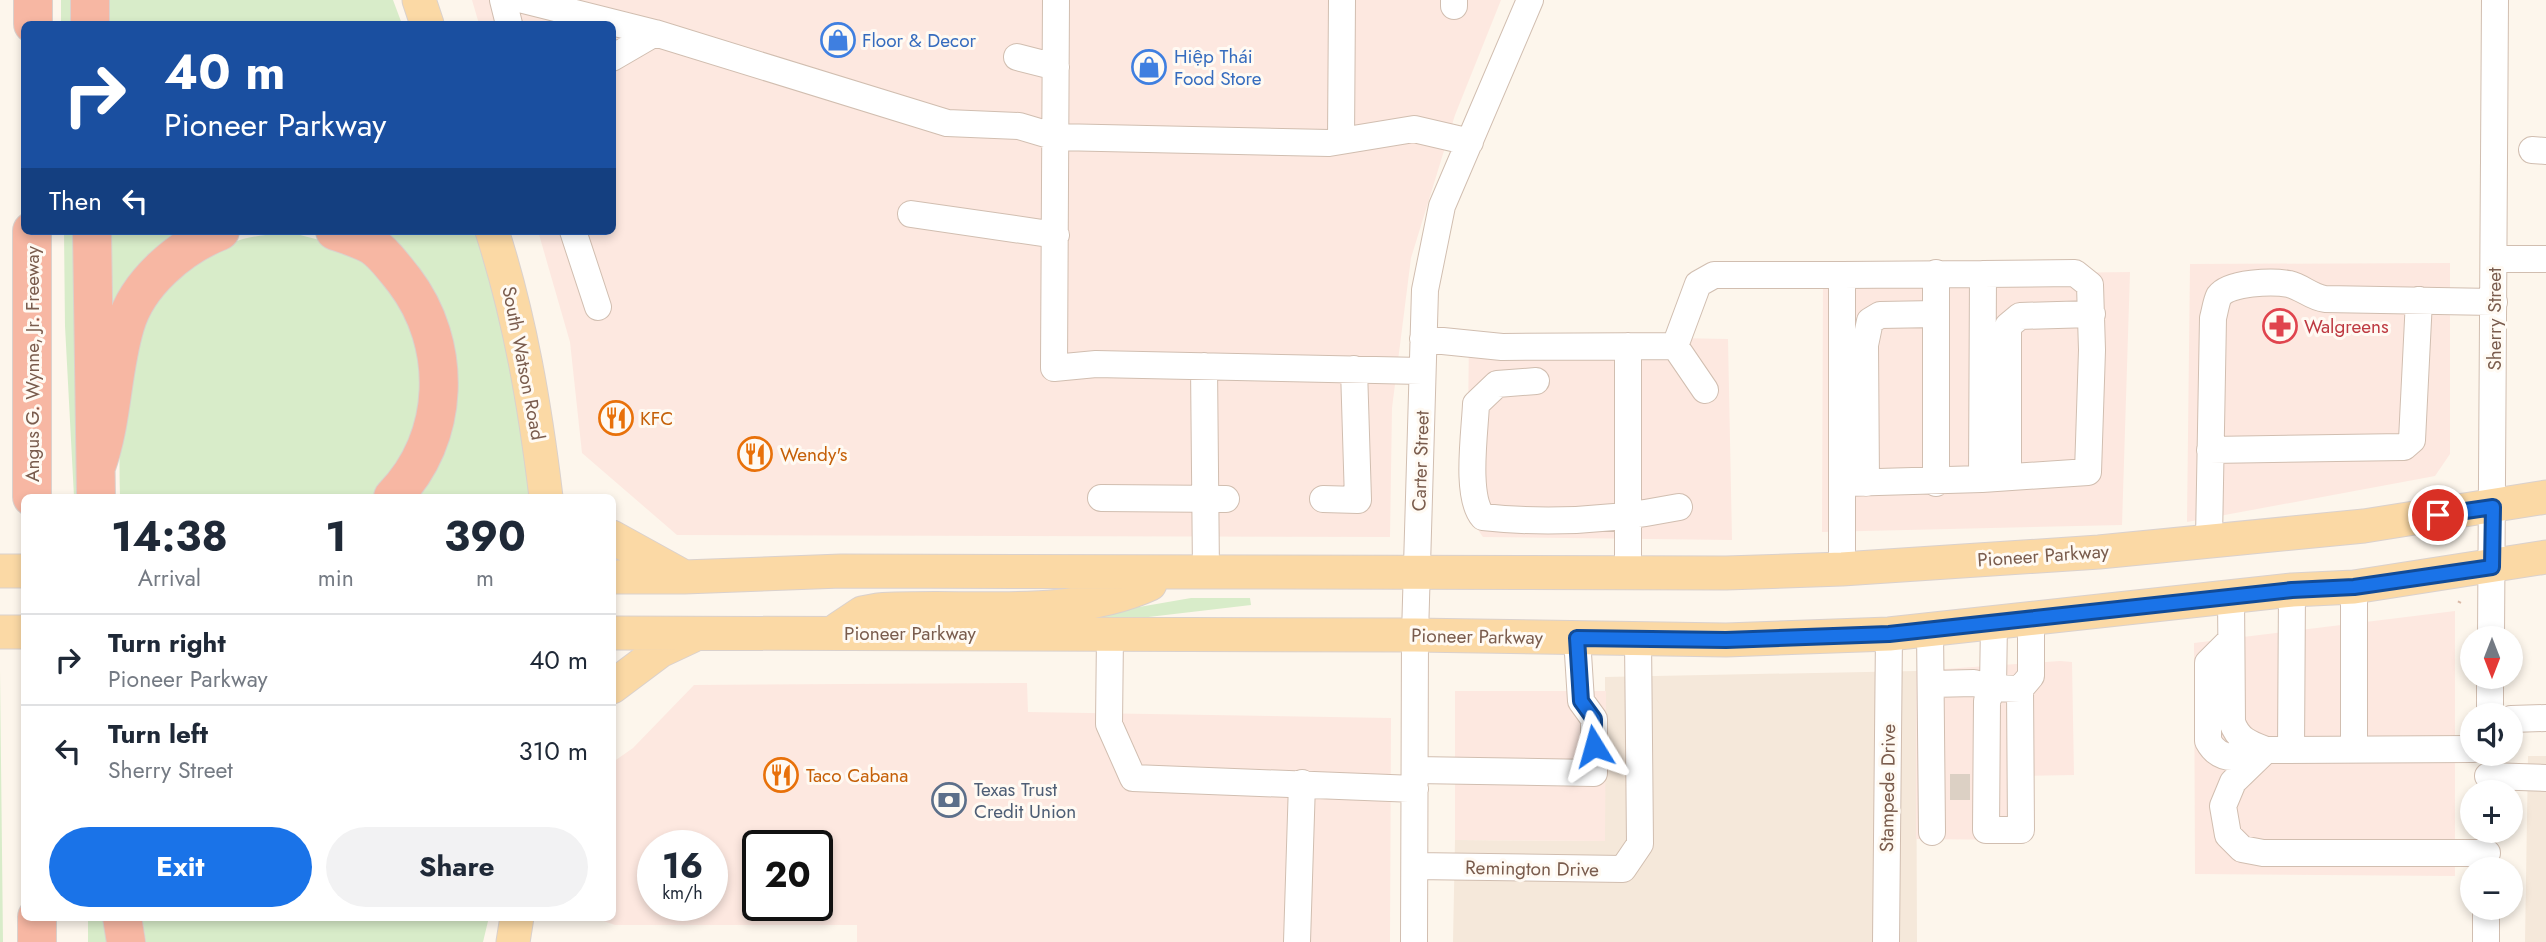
<!DOCTYPE html>
<html lang="en">
<head>
<meta charset="utf-8">
<style>
  body { margin:0; font-family:Jost,sans-serif; background:#f2f2f3; color:#1f2937; height:100vh; display:flex; flex-direction:column; font-size:26px; white-space:nowrap }
  * { box-sizing:border-box; margin:0 }
  p { font-size:23px; color:#747a83 }
  .icon { flex:none; width:38px; height:38px; fill:none; stroke:currentColor; stroke-width:2; stroke-linecap:round; stroke-linejoin:round }
  .map { position:relative; flex:1; overflow:hidden }
  .side { position:absolute; left:21px; top:494px; width:595px; height:427px; display:flex; flex-direction:column; background:#fff; border-radius:10px; box-shadow:0 4px 10px #0003 }
  .side>* { flex:none }
  .top-card { position:absolute; left:21px; top:21px; width:595px; height:214px; border-radius:10px; box-shadow:0 4px 10px #0003; background:#1a4fa0; color:#fff; overflow:hidden }
  .needle { width:46px; rotate:180deg }
  .controls { position:absolute; left:2460px; top:626px; display:grid; gap:14px }
  .controls a { display:grid; place-items:center; width:63px; height:63px; border-radius:50%; background:#fff; box-shadow:0 4px 10px #0003; font-size:35px }
  .speed { position:absolute; left:637px; top:830px; display:flex; gap:14px; font-size:35px; font-weight:700; text-align:center }
  .speed>* { display:grid; place-content:center; width:91px; height:91px; border-radius:50%; background:#fff; box-shadow:0 4px 10px #0003; line-height:1 }
  .speed small { font-size:18px; font-weight:400 }
  .speed .limit { border:4px solid #111; border-radius:10px; background:#fff; color:#111 }
  .pin { position:absolute; display:grid; place-items:center; width:60px; height:60px; color:#fff; margin:-30px; border:4px solid #fff; border-radius:50%; box-shadow:0 2px 7px #0007 }
  .me { position:absolute; width:77px; margin:-38px; rotate:352deg; stroke-linejoin:round; filter:drop-shadow(0 0 5px #0008) }
  .turn { display:flex; align-items:center; gap:24px; height:147px; padding:0 28px; font-size:32px }
  .turn .icon { width:91px; height:91px; stroke-width:2.5 }
  .turn b { display:block; font-size:49px; line-height:60px }
  .then { display:flex; align-items:center; height:66px; padding:0 28px; background:#0003; gap:14px; font-size:26px }
  .eta { display:flex; justify-content:space-evenly; align-items:center; height:119px; text-align:center }
  .eta b { font-size:42px; font-weight:700; line-height:49px }
  .button { display:flex; gap:14px; margin-top:auto; padding:14px 28px }
  .button a { flex:1; height:80px; border-radius:42px; background:#1a73e8; color:#fff; font-size:28px; font-weight:700; line-height:80px; text-align:center }
  .button a+a { background:#f2f2f3; color:#1f2937 }
  ul { padding:0; list-style:none }
  li { display:flex; align-items:center; gap:21px; height:91px; padding:0 28px; border-top:2px solid #e0e1e3 }
  li div { flex:1 }
  li b { display:block; font-size:26px }
  li em { font-style:normal }
  .map>svg:first-child { display:block }
  .residential { fill:#f5e8da }
  .commercial { fill:#fde8e0; fill-rule:evenodd }
  .green { fill:#d8ecc9 }
  .lines { fill:none; stroke-linecap:round; stroke-linejoin:round }
  .minor-tunnel { stroke:#dcd0c4; stroke-width:26; stroke-dasharray:26 13; stroke-linecap:butt }
  .minor-casing { stroke:#d1beb0; stroke-width:28 }
  .major-casing { stroke:#dad1cd; stroke-width:35 }
  .highway-casing { stroke:#dad1cd; stroke-width:40 }
  .path { stroke:#d9b8a5; stroke-width:3.5; stroke-dasharray:2 5; stroke-linecap:butt }
  .minor { stroke:#fff; stroke-width:26 }
  .major { stroke:#fbd9a5; stroke-width:33 }
  .highway { stroke:#f7b7a3; stroke-width:38 }
  .route-casing { stroke:#114b97; stroke-width:18 }
  .route { stroke:#1a73e8; stroke-width:12 }
  .labels { text-anchor:middle; stroke-width:6; stroke-linejoin:round; paint-order:stroke }
  .shop-label { font-size:19px; fill:#366cbe; stroke:#fffaf3; text-anchor:start }
  .street-label { font-size:19px; fill:#7a5c4d; stroke:#fffaf3 }
  .health-label { font-size:19px; fill:#be3a42; stroke:#fffaf3; text-anchor:start }
  .food-label { font-size:19px; fill:#c56008; stroke:#fffaf3; text-anchor:start }
  .service-label { font-size:19px; fill:#4e5e75; stroke:#fffaf3; text-anchor:start }
</style>
</head>
<body>
<div class="map">
<svg width="2546" height="942" viewBox="0 0 2546 942">
  <rect width="100%" height="100%" fill="#fdf6ec"/>
  <!-- residential -->
  <path class="residential" d="M 1916,671 L 1917,942 L 1453,942 L 1455,840 L 1605,841 L 1605,677 Z
    M 2528,756 L 2546,756 L 2546,942 L 2525,942 Z"/>
  <!-- commercial -->
  <path class="commercial" d="M 472,0 L 1501,0 L 1455,115 L 1411,258 L 1392,408 L 1390,537 L 677,535 L 582,453 L 570,342 L 538,231 L 612,231 L 612,24 L 479,24 Z
    M 2450,263 L 2450,454 L 2435,476 L 2187,522 L 2190,264 Z
    M 2130,272 L 2122,525 L 1822,532 L 1823,276 Z
    M 1469,334 L 1728,339 L 1732,540 L 1483,537 L 1467,514 Z
    M 2455,611 L 2455,876 L 2195,874 L 2194,643 Z
    M 2060,661 L 2072,662 L 2074,775 L 2024,776 L 2024,840 L 1916,839 L 1916,671 Z
    M 1027,683 L 1028,712 L 1391,718 L 1390,942 L 857,942 L 857,925 L 615,925 L 592,917 L 612,917 L 613,762 L 633,748 L 694,685 ZM 653,845 L 712,845 L 712,905 L 653,905 ZM 758,845 L 817,845 L 817,905 L 758,905 Z
    M 1455,691 L 1606,691 L 1605,841 L 1455,840 Z"/>
  <!-- green -->
  <path class="green" d="M 61,0 L 81,0 L 81,24 L 61,24 Z
    M 105,0 L 393,0 L 402,24 L 106,24 Z
    M 64,231 L 82,231 L 85,497 L 74,497 L 65,326 Z
    M 106,231 L 199,231 L 107,313 Z
    M 358,231 L 478,231 L 511,354 L 532,497 L 411,497 L 453,379 Z
    M 279,234 L 300,235 L 335,244 L 369,263 L 405,299 L 430,396 L 384,497 L 120,497 C 118,428 121,355 158,294 C 165,282 185,273 196,264 C 225,243 242,236 279,234 Z
    M 1191,598 L 1250,598 L 1251,605 L 1140,618 L 1086,620 L 1116,611 Z
    M 0,670 L 3,942 L 0,942 Z
    M 88,917 L 104,917 L 108,942 L 88,942 Z
    M 142,917 L 489,917 L 483,942 L 146,942 Z"/>
  <g class="lines">
    <!-- minor-tunnel -->
    <path class="minor-tunnel" d="M 1950,787 L 1970,787"/>
    <!-- minor casing -->
    <g class="minor-casing">
      <path id="minor" d="M 503,0 L 509,24
        M 523,0 L 655,33 L 947,123 L 1019,126 L 1056,137 L 1329,143 L 1414,129 L 1470,142
        M 1056,0 L 1054,368 L 1096,364 L 1422,371
        M 1454,0 L 1454,6
        M 1017,57 L 1056,67
        M 612,58 L 655,33
        M 1341,140 L 1342,0
        M 2532,150 L 2546,151
        M 911,214 L 1056,235
        M 573,231 L 598,307
        M 2495,259 L 2546,259
        M 1423,339 L 1502,347 L 1675,346 L 1705,390
        M 1628,346 L 1628,573
        M 1675,346 L 1698,284 L 1714,275 L 1842,275
        M 1204,366 L 1206,573
        M 1536,381 L 1497,384 L 1476,404 C 1475,431 1465,497 1483,517 C 1547,524 1615,520 1679,507
        M 2210,450 L 2404,447 L 2412,440 L 2419,300
        M 2008,477 L 2008,326 L 2020,316 L 2092,314
        M 1982,479 L 2088,472 L 2092,350 L 2090,285 L 2075,273 L 1983,274
        M 1866,483 L 1865,345 L 1870,321 L 1880,315 L 1936,314
        M 1936,483 L 1936,273
        M 1101,498 L 1226,499
        M 1323,499 L 1358,500 L 1354,369
        M 2209,539 L 2213,318 C 2215,311 2216,302 2219,296 C 2229,282 2273,281 2289,284 C 2302,287 2311,297 2325,299 L 2494,302
        M 1842,569 L 1842,275 L 1983,274 L 1982,479 L 1844,483
        M 2231,596 L 2232,722 C 2238,740 2250,744 2266,750
        M 1930,629 L 1932,832
        M 1110,635 L 1109,724 L 1133,778 L 1415,789
        M 2491,639 L 2495,0
        M 2231,640 L 2208,663 L 2208,741 C 2221,765 2243,757 2265,750
        M 1931,684 L 1974,683 L 1993,688 L 2020,689 L 2021,830 L 1986,830 L 1987,701 L 1993,688 L 1994,622
        M 2020,689 L 2031,676 L 2031,618
        M 2490,716 L 2490,677
        M 2511,719 L 2546,718
        M 2354,749 L 2354,587
        M 2473,749 L 2266,750 L 2233,782 L 2223,806 L 2228,835 L 2242,849 L 2263,853 L 2487,853
        M 2291,750 L 2292,590
        M 1415,770 L 1594,773 L 1594,719 L 1581,701 L 1577,638
        M 2488,776 L 2546,778
        M 1415,866 L 1623,869 L 1640,844 L 1638,639
        M 1297,942 L 1302,783
        M 1414,942 L 1415,635 L 1425,290 L 1442,206 L 1530,0
        M 1886,942 L 1889,634
        M 2486,942 L 2486,908"/>
    </g>
    <!-- major casing -->
    <g class="major-casing">
      <path id="major" d="M 419,0 L 427,24
        M 492,231 C 520,318 535,406 546,497
        M 612,537 L 679,574
        M 0,571 L 24,571
        M 612,577 L 684,577 L 841,571 L 1726,573 L 1842,569 L 2099,552 L 2364,526 L 2546,497
        M 838,629 L 862,613 L 878,610 C 964,604 1069,621 1150,584
        M 0,632 L 24,632
        M 612,633 L 1415,635 L 1726,640 L 1889,634 L 2292,590 L 2354,587 L 2546,557
        M 612,687 L 660,651 L 692,636
        M 513,942 L 517,917"/>
    </g>
    <!-- highway casing -->
    <g class="highway-casing">
      <path id="highway" d="M 90,0 L 90,24
        M 33,24 L 33,0
        M 92,231 L 96,497
        M 335,231 C 347,235 360,239 371,245 C 383,252 395,269 404,280 C 453,344 451,438 393,497
        M 96,467 C 113,420 111,373 125,326 C 137,283 180,247 220,231
        M 32,497 L 32,231
        M 37,917 L 37,942
        M 122,917 L 126,942"/>
    </g>
    <!-- path -->
    <path class="path" d="M 2459,603 L 2460,601"/>
    <!-- minor -->
    <use href="#minor" class="minor"/>
    <!-- major -->
    <use href="#major" class="major"/>
    <!-- highway -->
    <use href="#highway" class="highway"/>
  </g>
  <g class="lines">
    <!-- route casing -->
    <g class="route-casing">
      <path id="route" d="M 1594,746 L 1594,719 L 1581,701 L 1577,638 L 1726,640 L 1889,634 L 2292,590 L 2354,587 L 2492,567 L 2493,507 L 2438,515"/>
    </g>
    <!-- route -->
    <use href="#route" class="route"/>
  </g>
  <!-- icons -->
  <defs>
    <g id="shop-ring" transform="scale(1.75)"><circle r="9.5" fill="#fffaf3" stroke="#3f7fe0" stroke-width="1.5"/><path d="M-5-2.5h2.3a2.7 3.5 0 0 1 5.4 0H5L5.5 6h-11ZM-1.5-2.5h3a1.5 2.3 0 0 0-3 0Z" fill="#3f7fe0"/></g>
    <g id="pharmacy-ring" transform="scale(1.75)"><circle r="9.5" fill="#fffaf3" stroke="#e0444e" stroke-width="1.5"/><path d="M-2-6h4v4h4v4h-4v4h-4v-4h-4v-4h4Z" fill="#e0444e"/></g>
    <g id="restaurant-ring" transform="scale(1.75)"><circle r="9.5" fill="#fffaf3" stroke="#e8710a" stroke-width="1.5"/><path d="M-5-6h1v4h1v-4h1v4h1v-4h1v5L-1.5 .5V6h-2V.5L-5-1ZM5-6V6H3V1.5H1.5Q1.5-4 5-6Z" fill="#e8710a"/></g>
    <g id="bank-ring" transform="scale(1.75)"><circle r="9.5" fill="#fffaf3" stroke="#5c6f8a" stroke-width="1.5"/><path d="M-6-4H6V4H-6ZM0-2.3a2.3 2.3 0 1 0 0 4.6a2.3 2.3 0 1 0 0-4.6Z" fill="#5c6f8a"/></g>
  </defs>
  <g fill-rule="evenodd">
    <use href="#shop-ring" x="838" y="40"/>
    <use href="#shop-ring" x="1149" y="67"/>
    <use href="#pharmacy-ring" x="2280" y="326"/>
    <use href="#restaurant-ring" x="616" y="418"/>
    <use href="#restaurant-ring" x="755" y="454"/>
    <use href="#restaurant-ring" x="781" y="775"/>
    <use href="#bank-ring" x="949" y="800"/>
  </g>
  <g class="labels">
    <!-- shop labels -->
    <g class="shop-label">
      <text x="862" y="47">Floor &amp; Decor</text>
      <text x="1174" y="63">Hiệp Thái<tspan x="1174" dy="22">Food Store</tspan></text>
    </g>
    <!-- street labels -->
    <g class="street-label">
      <text transform="translate(2494 319) rotate(-90)" y="7">Sherry Street</text>
      <text transform="translate(524 363) rotate(79)" y="7">South Watson Road</text>
      <text transform="translate(32 364) rotate(-90)" y="7">Angus G. Wynne, Jr. Freeway</text>
      <text transform="translate(1420 461) rotate(-88)" y="7">Carter Street</text>
      <text transform="translate(2043 555) rotate(-4)" y="7">Pioneer Parkway</text>
      <text x="910" y="640">Pioneer Parkway</text>
      <text transform="translate(1477 636) rotate(1)" y="7">Pioneer Parkway</text>
      <text transform="translate(1887 788) rotate(-89)" y="7">Stampede Drive</text>
      <text transform="translate(1532 868) rotate(1)" y="7">Remington Drive</text>
    </g>
    <!-- health labels -->
    <g class="health-label">
      <text x="2304" y="333">Walgreens</text>
    </g>
    <!-- food labels -->
    <g class="food-label">
      <text x="640" y="425">KFC</text>
      <text x="780" y="461">Wendy's</text>
      <text x="806" y="782">Taco Cabana</text>
    </g>
    <!-- service labels -->
    <g class="service-label">
      <text x="974" y="796">Texas Trust<tspan x="974" dy="22">Credit Union</tspan></text>
    </g>
  </g>
</svg>
<div class="controls">
<a><svg class="needle" viewBox="-14 -14 28 28"><path d="M0-13l5 13h-10z" fill="#e53935"/><path d="M0 13l5-13h-10z" fill="#747a83"/></svg></a>
<a><svg class="icon" aria-label="sound" viewBox="0 0 24 24"><path d="M4 9h4l5-4v14l-5-4H4zM17 9q2 3 0 6"/></svg></a>
<a>+</a>
<a>−</a>
</div>
<div class="speed"><div>16<small>km/h</small></div><div class="limit">20</div></div>
<div class="pin" style="left:2438px;top:515px;background:#d93025"><svg class="icon" aria-label="arrive" viewBox="0 0 24 24"><path d="M6 21V4h12l-3 4 3 4H6"/></svg></div>
<svg class="me" style="left:1594px;top:746px" viewBox="-20 -20 40 40"><path d="M0-17L14 15 0 8-14 15z" fill="#1a73e8" stroke="#fff" stroke-width="4"/></svg>
<div class="top-card">
<div class="turn"><svg class="icon" aria-label="right" viewBox="0 0 24 24"><path d="M7 20v-9h11M14 6l5 5-5 5"/></svg><div><b>40 m</b>Pioneer Parkway</div></div>
<div class="then">Then<svg class="icon" aria-label="left" viewBox="0 0 24 24"><path d="M17 20v-9H6M10 6l-5 5 5 5"/></svg></div>
</div>
<section class="side">
<div class="eta">
<div><b>14:38</b><p>Arrival</p></div>
<div><b>1</b><p>min</p></div>
<div><b>390</b><p>m</p></div>
</div>
<ul>
<li><svg class="icon" aria-label="right" viewBox="0 0 24 24"><path d="M7 20v-9h11M14 6l5 5-5 5"/></svg><div><b>Turn right</b><p>Pioneer Parkway</p></div><em>40 m</em></li>
<li><svg class="icon" aria-label="left" viewBox="0 0 24 24"><path d="M17 20v-9H6M10 6l-5 5 5 5"/></svg><div><b>Turn left</b><p>Sherry Street</p></div><em>310 m</em></li>
</ul>
<div class="button"><a>Exit</a><a>Share</a></div>
</section>
</div>
</body>
</html>
